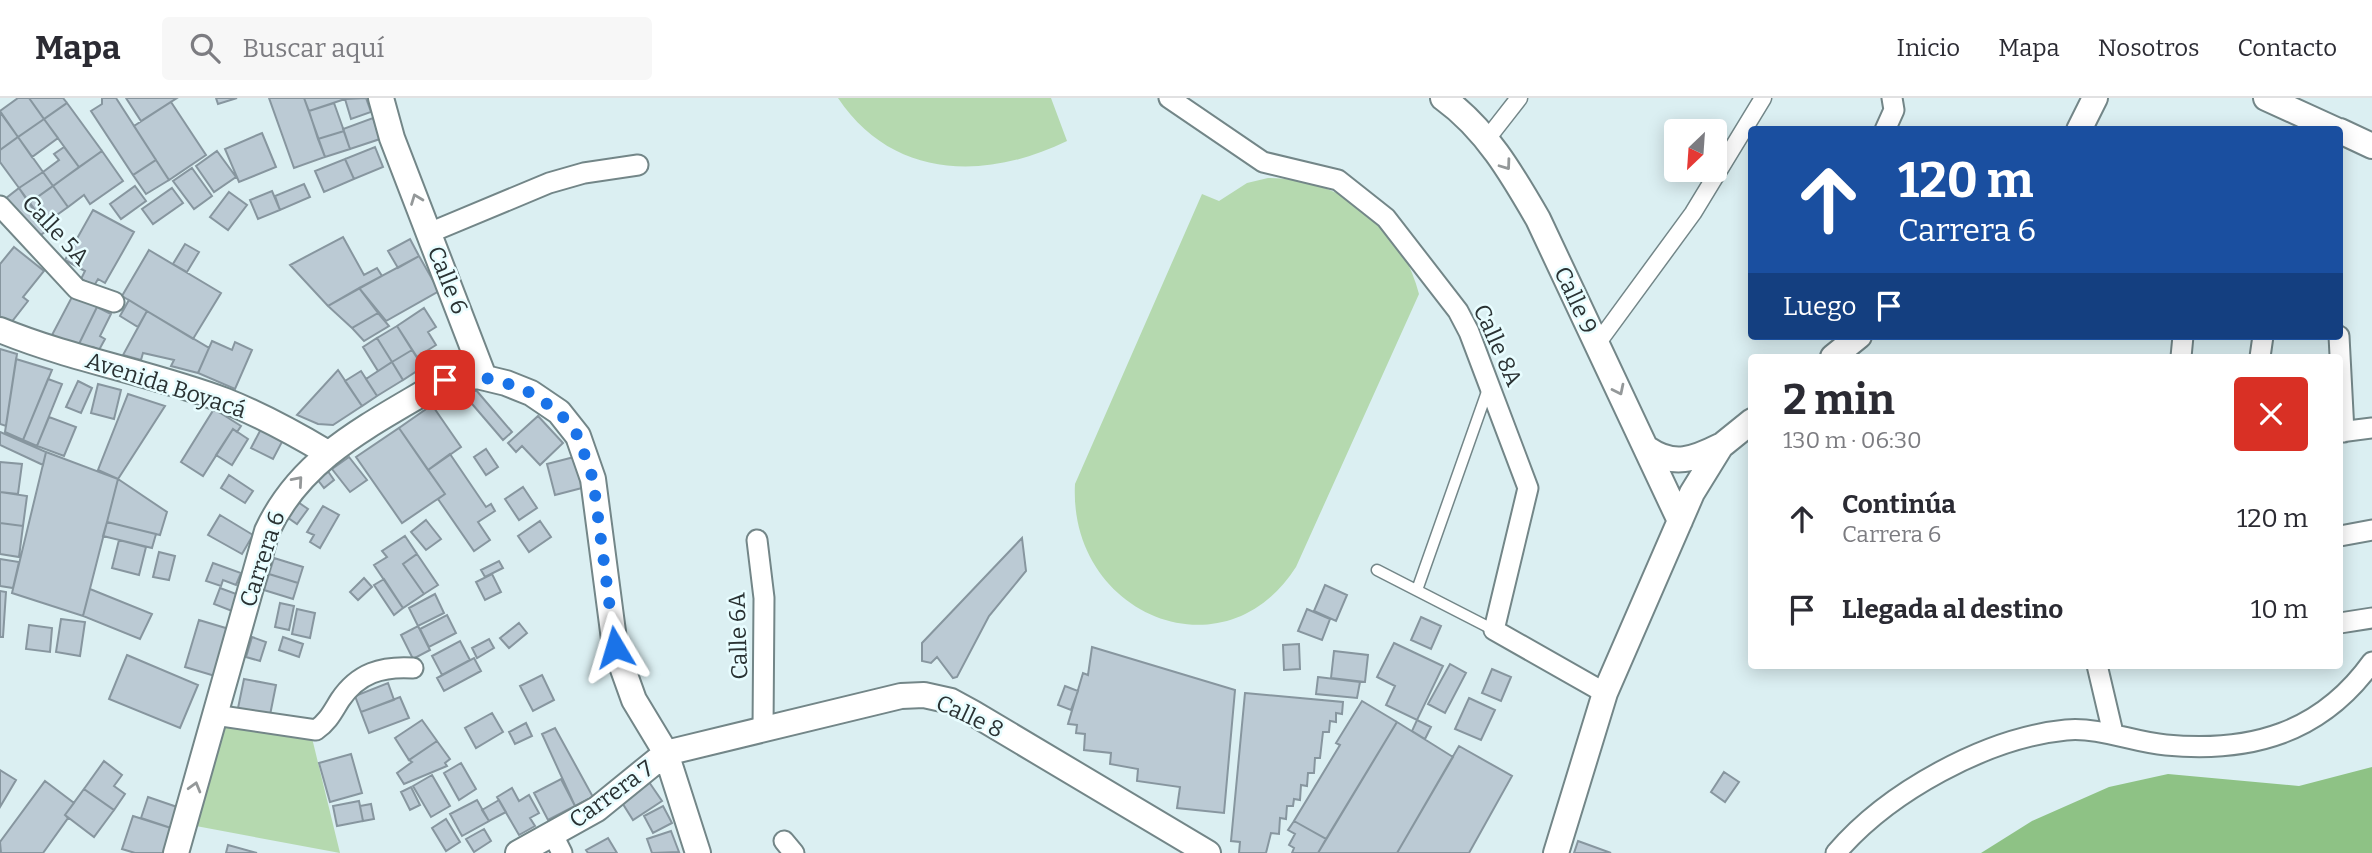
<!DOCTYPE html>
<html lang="es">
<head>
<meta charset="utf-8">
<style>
  body { margin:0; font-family:Bitter,serif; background:#f7f7f7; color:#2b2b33; height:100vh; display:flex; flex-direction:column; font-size:26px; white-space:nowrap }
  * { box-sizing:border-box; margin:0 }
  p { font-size:23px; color:#7c7c81 }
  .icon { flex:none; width:38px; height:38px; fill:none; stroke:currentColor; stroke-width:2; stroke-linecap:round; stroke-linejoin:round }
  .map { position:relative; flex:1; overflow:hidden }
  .drawer { position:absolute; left:1748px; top:256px; width:595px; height:315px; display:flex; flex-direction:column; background:#fff; border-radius:7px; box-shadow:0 4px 18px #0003 }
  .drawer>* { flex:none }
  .top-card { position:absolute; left:1748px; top:28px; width:595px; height:214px; border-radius:7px; box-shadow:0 4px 18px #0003; background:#1a4fa0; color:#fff; overflow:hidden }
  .needle { width:46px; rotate:205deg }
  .buttons { position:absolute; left:1664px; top:21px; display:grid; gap:14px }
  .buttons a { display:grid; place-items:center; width:63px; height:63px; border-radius:7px; background:#fff; box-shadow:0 4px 18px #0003; font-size:35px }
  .pin { position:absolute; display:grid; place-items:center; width:60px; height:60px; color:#fff; margin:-30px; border-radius:14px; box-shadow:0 4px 10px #0006 }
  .me { position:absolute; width:77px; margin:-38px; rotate:353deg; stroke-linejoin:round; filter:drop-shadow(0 0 5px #0008) }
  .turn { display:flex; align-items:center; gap:24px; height:147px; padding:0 35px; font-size:32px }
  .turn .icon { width:91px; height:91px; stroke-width:2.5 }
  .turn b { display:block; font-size:49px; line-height:60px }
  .then { display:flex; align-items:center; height:66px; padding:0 35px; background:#0003; gap:14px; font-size:26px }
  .round { display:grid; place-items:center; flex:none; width:74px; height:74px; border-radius:7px; background:#f7f7f7 }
  .head { display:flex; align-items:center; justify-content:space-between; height:119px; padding:0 35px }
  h1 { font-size:42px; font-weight:700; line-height:52px }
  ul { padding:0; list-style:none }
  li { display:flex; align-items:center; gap:21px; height:91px; padding:0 35px }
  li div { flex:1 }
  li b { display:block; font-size:26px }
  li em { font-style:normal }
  header { display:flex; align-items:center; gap:42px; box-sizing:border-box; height:98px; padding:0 35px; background:#fff; border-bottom:2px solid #e1e1e2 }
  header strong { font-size:33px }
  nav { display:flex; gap:38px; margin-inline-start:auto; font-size:24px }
  .search { width:490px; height:63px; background:#f7f7f7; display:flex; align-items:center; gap:18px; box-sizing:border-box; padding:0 24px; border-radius:7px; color:#7c7c81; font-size:26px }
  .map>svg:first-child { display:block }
  .green { fill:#b5d9af }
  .forest { fill:#8ec285 }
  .building { fill:#bbcad4; stroke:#87969f; stroke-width:2 }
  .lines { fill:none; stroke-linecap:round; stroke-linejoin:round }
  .service-casing { stroke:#738688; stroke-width:13 }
  .pedestrian-casing { stroke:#738688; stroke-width:19 }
  .minor-casing { stroke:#738688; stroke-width:23 }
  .tertiary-casing { stroke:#738688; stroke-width:28 }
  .service { stroke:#fff; stroke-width:10 }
  .pedestrian { stroke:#fff; stroke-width:16 }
  .minor { stroke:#fff; stroke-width:19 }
  .tertiary { stroke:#fff; stroke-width:24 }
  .oneway { stroke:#949899 }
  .route { stroke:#1a73e8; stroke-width:12; stroke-dasharray:0 21.6 }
  .labels { text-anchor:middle; stroke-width:5; stroke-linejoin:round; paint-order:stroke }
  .street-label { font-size:23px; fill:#2a3233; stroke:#e8fdff }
</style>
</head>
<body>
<header>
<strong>Mapa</strong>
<div class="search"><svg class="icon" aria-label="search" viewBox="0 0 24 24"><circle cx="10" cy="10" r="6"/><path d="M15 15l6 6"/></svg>Buscar aquí</div>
<nav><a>Inicio</a><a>Mapa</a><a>Nosotros</a><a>Contacto</a></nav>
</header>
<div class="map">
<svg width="2372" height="755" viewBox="0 0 2372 755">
  <rect width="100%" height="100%" fill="#dbeff2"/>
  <!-- green -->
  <path class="green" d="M 838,0 L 1051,0 L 1067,43 C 985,83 892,81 838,0 Z
    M 1268,80 C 1341,80 1401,126 1419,196 L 1296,469 C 1224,582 1068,516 1075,386 L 1202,96 L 1219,103 L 1247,85 Z
    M 224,626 L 312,640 L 340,755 L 196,728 Z"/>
  <!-- forest -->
  <path class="forest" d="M 2372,669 L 2372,755 L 1981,755 L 2032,723 L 2109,689 L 2168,676 L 2299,688 Z"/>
  <!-- building -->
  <path class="building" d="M 18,0 L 29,0 L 44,21 L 18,39 L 0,13 Z
    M 29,0 L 63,0 L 67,5 L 44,21 Z
    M 102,0 L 116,0 L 156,62 L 133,77 L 91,13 L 102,6 Z
    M 126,0 L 177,0 L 141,23 Z
    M 216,0 L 237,0 L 218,6 Z
    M 269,0 L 304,0 L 325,59 L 294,70 Z
    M 304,0 L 348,0 L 309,13 Z
    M 366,0 L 371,14 L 351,21 L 345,1 Z
    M 171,4 L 206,57 L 169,82 L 134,28 Z
    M 67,5 L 102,53 L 79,69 L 44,21 Z
    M 334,5 L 344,33 L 318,41 L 309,13 Z
    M 0,14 L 18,39 L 0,52 Z
    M 373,20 L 380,41 L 350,51 L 343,31 Z
    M 44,21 L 58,40 L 32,59 L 18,39 Z
    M 344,33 L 350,51 L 325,59 L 318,41 Z
    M 262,35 L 276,69 L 239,84 L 225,51 Z
    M 18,39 L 43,74 L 19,90 L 0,64 L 0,52 Z
    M 64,49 L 79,69 L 53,88 L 43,74 L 59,62 L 54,56 Z
    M 375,49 L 383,69 L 354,81 L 345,61 Z
    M 102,53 L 123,83 L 90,106 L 84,97 L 68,109 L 53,88 Z
    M 217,53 L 236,79 L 214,94 L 196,68 Z
    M 345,61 L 354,81 L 324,94 L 315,73 Z
    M 156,62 L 169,82 L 146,96 L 133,77 Z
    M 192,70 L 212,98 L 194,111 L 173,83 Z
    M 43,74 L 53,88 L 29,105 L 19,90 Z
    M 304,86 L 310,99 L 280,112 L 275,98 Z
    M 53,88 L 68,109 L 44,126 L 29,105 Z
    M 135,88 L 146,103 L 121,121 L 110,106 Z
    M 19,90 L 49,131 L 35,141 L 5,101 Z
    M 172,90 L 183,105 L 153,126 L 142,111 Z
    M 272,93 L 280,112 L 258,121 L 250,102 Z
    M 229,94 L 247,107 L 228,132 L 210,119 Z
    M 93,112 L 134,134 L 105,185 L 98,181 L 94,188 L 81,181 L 85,173 L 65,162 Z
    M 343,139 L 364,177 L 377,170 L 382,178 L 328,208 L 290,167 Z
    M 410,141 L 419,158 L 398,170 L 388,153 Z
    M 185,146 L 199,154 L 187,174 L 173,166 Z
    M 14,149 L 44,173 L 23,199 L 28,203 L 10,226 L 0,218 L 0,166 Z
    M 149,152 L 221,195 L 193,241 L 122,198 Z
    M 419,158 L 439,193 L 386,223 L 359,190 Z
    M 359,190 L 378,215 L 352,230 L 328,208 Z
    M 73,197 L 97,209 L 77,250 L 52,237 Z
    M 129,202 L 147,213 L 138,229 L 120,218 Z
    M 97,209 L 111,216 L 100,238 L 105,241 L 99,252 L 93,249 L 90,256 L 77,250 Z
    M 424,210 L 436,229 L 428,234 L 436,247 L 417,259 L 397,228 Z
    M 147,213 L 209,250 L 198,275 L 171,268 L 174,262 L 143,255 L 141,262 L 123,257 Z
    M 378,215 L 389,228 L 364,243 L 352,230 Z
    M 397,228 L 412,252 L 392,264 L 377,240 Z
    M 377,240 L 392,264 L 378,273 L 363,249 Z
    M 212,243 L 232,252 L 235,244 L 252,252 L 235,291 L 198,275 Z
    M 0,251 L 17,256 L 6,328 L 0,326 Z
    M 412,252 L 423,269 L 403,282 L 392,264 Z
    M 16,261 L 52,272 L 23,342 L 5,334 Z
    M 392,264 L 403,282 L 377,298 L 366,281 Z
    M 338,272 L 362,308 L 333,327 L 318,326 L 297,317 Z
    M 361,273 L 377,298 L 362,308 L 345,283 Z
    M 48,281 L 62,286 L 37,348 L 23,342 Z
    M 78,283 L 92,290 L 81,315 L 66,309 Z
    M 98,286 L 121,292 L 114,321 L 91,315 Z
    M 476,292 L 512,334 L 503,342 L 467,300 Z
    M 128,296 L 165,308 L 118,381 L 98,372 Z
    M 432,307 L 461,349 L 428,372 L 399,330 Z
    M 214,311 L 241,328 L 237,334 L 233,331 L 203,378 L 181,364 Z
    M 538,318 L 563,345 L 540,367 L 522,348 L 516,354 L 508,345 Z
    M 49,319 L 76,329 L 64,358 L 37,348 Z
    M 399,330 L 445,396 L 402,425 L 356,359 Z
    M 233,331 L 248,341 L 232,367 L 216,357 Z
    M 261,331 L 283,342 L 273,361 L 251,350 Z
    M 0,334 L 46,354 L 43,367 L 0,347 Z
    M 486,351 L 498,369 L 486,377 L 474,359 Z
    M 46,354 L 118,381 L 83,518 L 12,495 Z
    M 450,356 L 486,409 L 491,406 L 495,413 L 478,424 L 490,442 L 474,453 L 438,401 L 445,396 L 428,372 Z
    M 349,359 L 367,382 L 350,394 L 332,371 Z
    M 574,359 L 582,390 L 555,397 L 547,366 Z
    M 0,364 L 22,366 L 18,396 L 0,394 Z
    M 325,369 L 334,382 L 324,390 L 314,377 Z
    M 229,377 L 253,393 L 245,405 L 221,390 Z
    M 118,381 L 167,414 L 160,437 L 107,424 Z
    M 523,389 L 537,410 L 519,422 L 505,401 Z
    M 0,394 L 27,398 L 23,428 L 0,425 Z
    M 295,402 L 308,411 L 297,426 L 284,417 Z
    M 323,408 L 339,417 L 320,450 L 310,444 L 314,437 L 307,434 Z
    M 220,417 L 253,437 L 242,456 L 208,437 Z
    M 426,422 L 441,441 L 426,452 L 411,434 Z
    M 540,423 L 551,439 L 529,454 L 518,438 Z
    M 107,424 L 156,436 L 152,450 L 103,438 Z
    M 0,425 L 23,428 L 19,459 L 0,456 Z
    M 405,438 L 417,456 L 403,466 L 424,496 L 403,510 L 374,467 L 387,459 L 382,453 Z
    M 1022,440 L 1026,473 L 989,518 L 957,579 L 953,580 L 937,559 L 931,565 L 922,563 L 922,545 Z
    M 119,442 L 146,449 L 139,477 L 112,470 Z
    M 159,454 L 175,458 L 169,482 L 153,479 Z
    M 417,456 L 438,487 L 424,496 L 403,466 Z
    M 274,460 L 303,469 L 298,485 L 269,476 Z
    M 0,461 L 19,464 L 13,490 L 0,488 Z
    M 499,463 L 503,470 L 485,479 L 481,472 Z
    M 213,465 L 241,475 L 236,487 L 223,482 L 221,488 L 206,483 Z
    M 269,476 L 298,485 L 293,501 L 264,492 Z
    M 492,476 L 501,494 L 485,502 L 476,484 Z
    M 364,480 L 372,489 L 358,502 L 350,494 Z
    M 384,481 L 403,510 L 394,517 L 374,487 Z
    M 1325,487 L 1347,497 L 1336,523 L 1314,513 Z
    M 220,490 L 239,497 L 232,513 L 214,506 Z
    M 90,491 L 152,516 L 140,541 L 83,518 Z
    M 0,493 L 6,494 L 3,539 L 0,539 Z
    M 435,496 L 444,515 L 418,528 L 409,510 Z
    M 280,505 L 294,508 L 289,532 L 275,529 Z
    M 297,511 L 315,515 L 310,540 L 292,536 Z
    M 1307,511 L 1330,521 L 1322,542 L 1298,533 Z
    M 447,517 L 456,535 L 429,549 L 420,531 Z
    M 1421,519 L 1441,528 L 1431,551 L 1411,542 Z
    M 61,521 L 85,524 L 80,558 L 56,554 Z
    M 199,522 L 229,531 L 215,578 L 185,569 Z
    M 519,525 L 527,535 L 509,550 L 500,540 Z
    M 29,527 L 52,530 L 50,554 L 26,551 Z
    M 418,528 L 430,552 L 413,561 L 401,537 Z
    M 252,539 L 266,544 L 260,563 L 246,559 Z
    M 283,539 L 303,546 L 299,559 L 279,552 Z
    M 489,541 L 494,550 L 477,560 L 472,550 Z
    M 460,543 L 470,562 L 442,577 L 432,558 Z
    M 1394,545 L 1443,568 L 1417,622 L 1386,607 L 1395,588 L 1377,579 Z
    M 1299,546 L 1300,571 L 1284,572 L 1283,547 Z
    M 1092,549 L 1235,592 L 1224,715 L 1177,710 L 1180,689 L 1137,683 L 1138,671 L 1110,666 L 1111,655 L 1084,652 L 1085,636 L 1076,635 L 1077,627 L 1068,626 L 1083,575 L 1088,577 Z
    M 1334,553 L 1368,557 L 1365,584 L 1331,580 Z
    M 127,557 L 198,587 L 180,630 L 109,601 Z
    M 474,560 L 481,573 L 444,593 L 437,580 Z
    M 1450,566 L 1466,575 L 1445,615 L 1428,606 Z
    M 1492,571 L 1511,579 L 1501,603 L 1482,595 Z
    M 542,577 L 554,602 L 533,613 L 520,588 Z
    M 1318,579 L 1360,584 L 1357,600 L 1316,596 Z
    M 244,581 L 276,587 L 269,622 L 237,615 Z
    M 388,585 L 394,602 L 361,614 L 355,598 Z
    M 1065,588 L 1078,593 L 1071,612 L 1058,607 Z
    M 1245,595 L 1343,604 L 1342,616 L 1336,615 L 1336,624 L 1330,623 L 1329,634 L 1323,634 L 1320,660 L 1315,660 L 1314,675 L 1308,675 L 1307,688 L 1301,687 L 1300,702 L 1294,701 L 1293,708 L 1287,708 L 1286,721 L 1280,720 L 1279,736 L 1271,735 L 1266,755 L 1239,755 L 1240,744 L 1231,743 Z
    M 400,599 L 409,620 L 369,635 L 361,614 Z
    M 1469,600 L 1495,612 L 1481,642 L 1455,631 Z
    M 1362,603 L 1397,624 L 1326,741 L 1294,723 L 1340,647 L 1336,645 Z
    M 492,615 L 503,634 L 476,650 L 465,630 Z
    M 422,622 L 437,643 L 409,662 L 395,640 Z
    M 1417,622 L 1431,629 L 1425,641 L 1412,633 Z
    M 1397,624 L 1453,659 L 1397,755 L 1318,755 Z
    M 526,625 L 532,638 L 515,646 L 509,634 Z
    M 555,630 L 593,699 L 575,708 L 542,636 Z
    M 437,643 L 450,661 L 445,665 L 447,668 L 404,686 L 397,675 L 412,664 L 409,662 Z
    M 1459,648 L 1512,678 L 1469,755 L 1397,755 Z
    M 351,656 L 362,695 L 330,704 L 319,665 Z
    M 104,663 L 122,677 L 114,688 L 125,696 L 114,712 L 84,691 Z
    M 461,665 L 476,691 L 459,702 L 444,675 Z
    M 0,672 L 16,682 L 0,709 Z
    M 1724,674 L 1739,684 L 1725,704 L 1711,694 Z
    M 432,677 L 450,708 L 431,719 L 413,688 Z
    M 561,681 L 575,708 L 548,722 L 534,695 Z
    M 45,683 L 74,705 L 65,717 L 68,720 L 43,755 L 1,755 L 0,744 Z
    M 649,684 L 662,703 L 633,722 L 621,703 Z
    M 411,689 L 420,707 L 410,712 L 401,694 Z
    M 512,690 L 519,703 L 529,697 L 539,715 L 530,720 L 535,728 L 519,737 L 497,699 Z
    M 84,691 L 114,712 L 94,739 L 65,717 Z
    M 148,699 L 180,710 L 174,731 L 141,720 Z
    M 477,702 L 489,723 L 462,738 L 450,716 Z
    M 499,702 L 506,714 L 489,723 L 482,712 Z
    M 359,703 L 363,723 L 337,728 L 333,708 Z
    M 371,706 L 374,721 L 363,723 L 360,708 Z
    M 663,708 L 672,725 L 653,735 L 644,718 Z
    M 133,718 L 174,731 L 166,755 L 135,755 L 122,751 Z
    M 446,721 L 460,744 L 446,753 L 432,730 Z
    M 1294,723 L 1326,741 L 1318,755 L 1292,755 L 1294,750 L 1289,747 L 1295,736 L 1288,732 Z
    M 484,731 L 491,743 L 474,754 L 466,741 Z
    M 671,733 L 679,754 L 652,755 L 647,741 Z
    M 608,740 L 617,755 L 588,755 L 586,752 Z
    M 1578,743 L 1611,755 L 1574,755 Z
    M 228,747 L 257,755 L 226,755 Z"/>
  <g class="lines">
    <!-- service casing -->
    <g class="service-casing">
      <path id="service" d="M 1377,472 L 1494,532
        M 1417,492 L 1488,291"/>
    </g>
    <!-- pedestrian casing -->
    <g class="pedestrian-casing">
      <path id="pedestrian" d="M 1487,41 L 1519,0
        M 1597,246 L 1693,115 L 1763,0"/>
    </g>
    <!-- minor casing -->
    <g class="minor-casing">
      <path id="minor" d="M 1169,0 L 1263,64 L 1338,82 L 1386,120 L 1458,213 L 1469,234 L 1528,390 L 1494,532 L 1605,595
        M 1885,32 L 1894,12 L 1892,0
        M 0,108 L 77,191 L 114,204
        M 429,135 L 549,85 L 584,75 L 638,67
        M 2339,238 L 2344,334
        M 2181,259 L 2183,238
        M 2260,259 L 2263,238
        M 2340,334 L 2372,330
        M 2340,438 L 2372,432
        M 757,442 L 764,500 L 763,632
        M 2340,525 L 2372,520
        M 2097,567 L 2113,635
        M 215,617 L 316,632 C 328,624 333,613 340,602 C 358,575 382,568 413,570
        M 553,737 L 562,755
        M 784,743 L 794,755
        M 1836,755 C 1888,694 1986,640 2066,632 C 2101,629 2132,644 2166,647 C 2251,655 2321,635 2372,564"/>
    </g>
    <!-- tertiary casing -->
    <g class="tertiary-casing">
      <path id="tertiary" d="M 381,0 L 392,40 L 484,279
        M 1443,0 C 1486,31 1512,76 1538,121 L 1680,423
        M 2266,0 L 2336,32
        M 2079,32 L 2095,0
        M 2340,33 L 2372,48
        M 0,232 C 73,262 152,275 226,303 C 261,317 294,335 326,354
        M 1833,259 L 1859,238
        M 1648,351 C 1674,369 1694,361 1720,348
        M 176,755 L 267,433 C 303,356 375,325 445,282 L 477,278 L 506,285 L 531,295 L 559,314 L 578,338 L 593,381 L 615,549 L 634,602 L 666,655 L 698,755
        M 518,755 L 597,711 L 666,655 L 901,598 L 924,597 L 951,603 L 973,615 L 1208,755
        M 1556,755 L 1605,595 L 1692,395 L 1721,348 L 1752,323"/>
    </g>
    <!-- service -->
    <use href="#service" class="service"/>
    <!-- pedestrian -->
    <use href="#pedestrian" class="pedestrian"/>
    <!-- minor -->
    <use href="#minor" class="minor"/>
    <!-- tertiary -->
    <use href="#tertiary" class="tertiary"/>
  </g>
  <!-- one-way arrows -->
  <defs><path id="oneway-chevron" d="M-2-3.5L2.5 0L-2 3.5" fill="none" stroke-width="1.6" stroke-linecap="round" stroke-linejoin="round" transform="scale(1.75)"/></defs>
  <g class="oneway">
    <use href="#oneway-chevron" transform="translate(1506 67) rotate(54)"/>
    <use href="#oneway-chevron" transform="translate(416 101) rotate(-111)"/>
    <use href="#oneway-chevron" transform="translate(1619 292) rotate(64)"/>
    <use href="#oneway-chevron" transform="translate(298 383) rotate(-49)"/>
    <use href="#oneway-chevron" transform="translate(195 689) rotate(-74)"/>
  </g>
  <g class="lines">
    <!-- route -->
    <path class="route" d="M 445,282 L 477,278 L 506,285 L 531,295 L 559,314 L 578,338 L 593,381 L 615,549"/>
  </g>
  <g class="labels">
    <!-- street labels -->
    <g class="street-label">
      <text transform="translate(56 132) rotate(47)" y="8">Calle 5A</text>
      <text transform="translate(448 182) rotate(68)" y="8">Calle 6</text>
      <text transform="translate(1576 202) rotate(65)" y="8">Calle 9</text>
      <text transform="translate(1498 247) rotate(66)" y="8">Calle 8A</text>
      <text transform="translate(166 287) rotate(18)" y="8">Avenida Boyacá</text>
      <text transform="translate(262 461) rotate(-72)" y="8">Carrera 6</text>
      <text transform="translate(738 538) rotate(-92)" y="8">Calle 6A</text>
      <text transform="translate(970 618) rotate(25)" y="8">Calle 8</text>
      <text transform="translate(611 696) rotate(-36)" y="8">Carrera 7</text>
    </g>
  </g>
</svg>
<div class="buttons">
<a><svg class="needle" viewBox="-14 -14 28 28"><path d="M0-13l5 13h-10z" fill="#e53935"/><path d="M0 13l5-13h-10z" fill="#7c7c81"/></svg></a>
</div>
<div class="pin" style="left:445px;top:282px;background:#d93025"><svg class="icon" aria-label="arrive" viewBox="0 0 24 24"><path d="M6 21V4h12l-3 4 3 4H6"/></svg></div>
<svg class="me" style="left:615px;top:549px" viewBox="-20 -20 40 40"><path d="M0-17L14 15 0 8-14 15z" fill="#1a73e8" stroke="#fff" stroke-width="4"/></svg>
<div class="top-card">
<div class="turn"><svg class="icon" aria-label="ahead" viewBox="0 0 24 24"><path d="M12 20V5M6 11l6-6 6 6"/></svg><div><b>120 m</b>Carrera 6</div></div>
<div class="then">Luego<svg class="icon" aria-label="arrive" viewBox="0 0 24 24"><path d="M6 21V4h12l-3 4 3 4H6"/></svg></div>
</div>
<section class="drawer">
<div class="head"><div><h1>2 min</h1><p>130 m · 06:30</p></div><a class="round" style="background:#d93025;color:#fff"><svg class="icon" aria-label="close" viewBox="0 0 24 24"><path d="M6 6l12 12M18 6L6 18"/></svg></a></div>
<ul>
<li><svg class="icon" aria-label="ahead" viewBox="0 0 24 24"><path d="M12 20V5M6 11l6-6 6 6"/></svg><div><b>Continúa</b><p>Carrera 6</p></div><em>120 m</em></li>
<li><svg class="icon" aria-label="arrive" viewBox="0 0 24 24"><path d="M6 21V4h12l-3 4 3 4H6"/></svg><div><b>Llegada al destino</b></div><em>10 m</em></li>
</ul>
</section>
</div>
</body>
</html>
